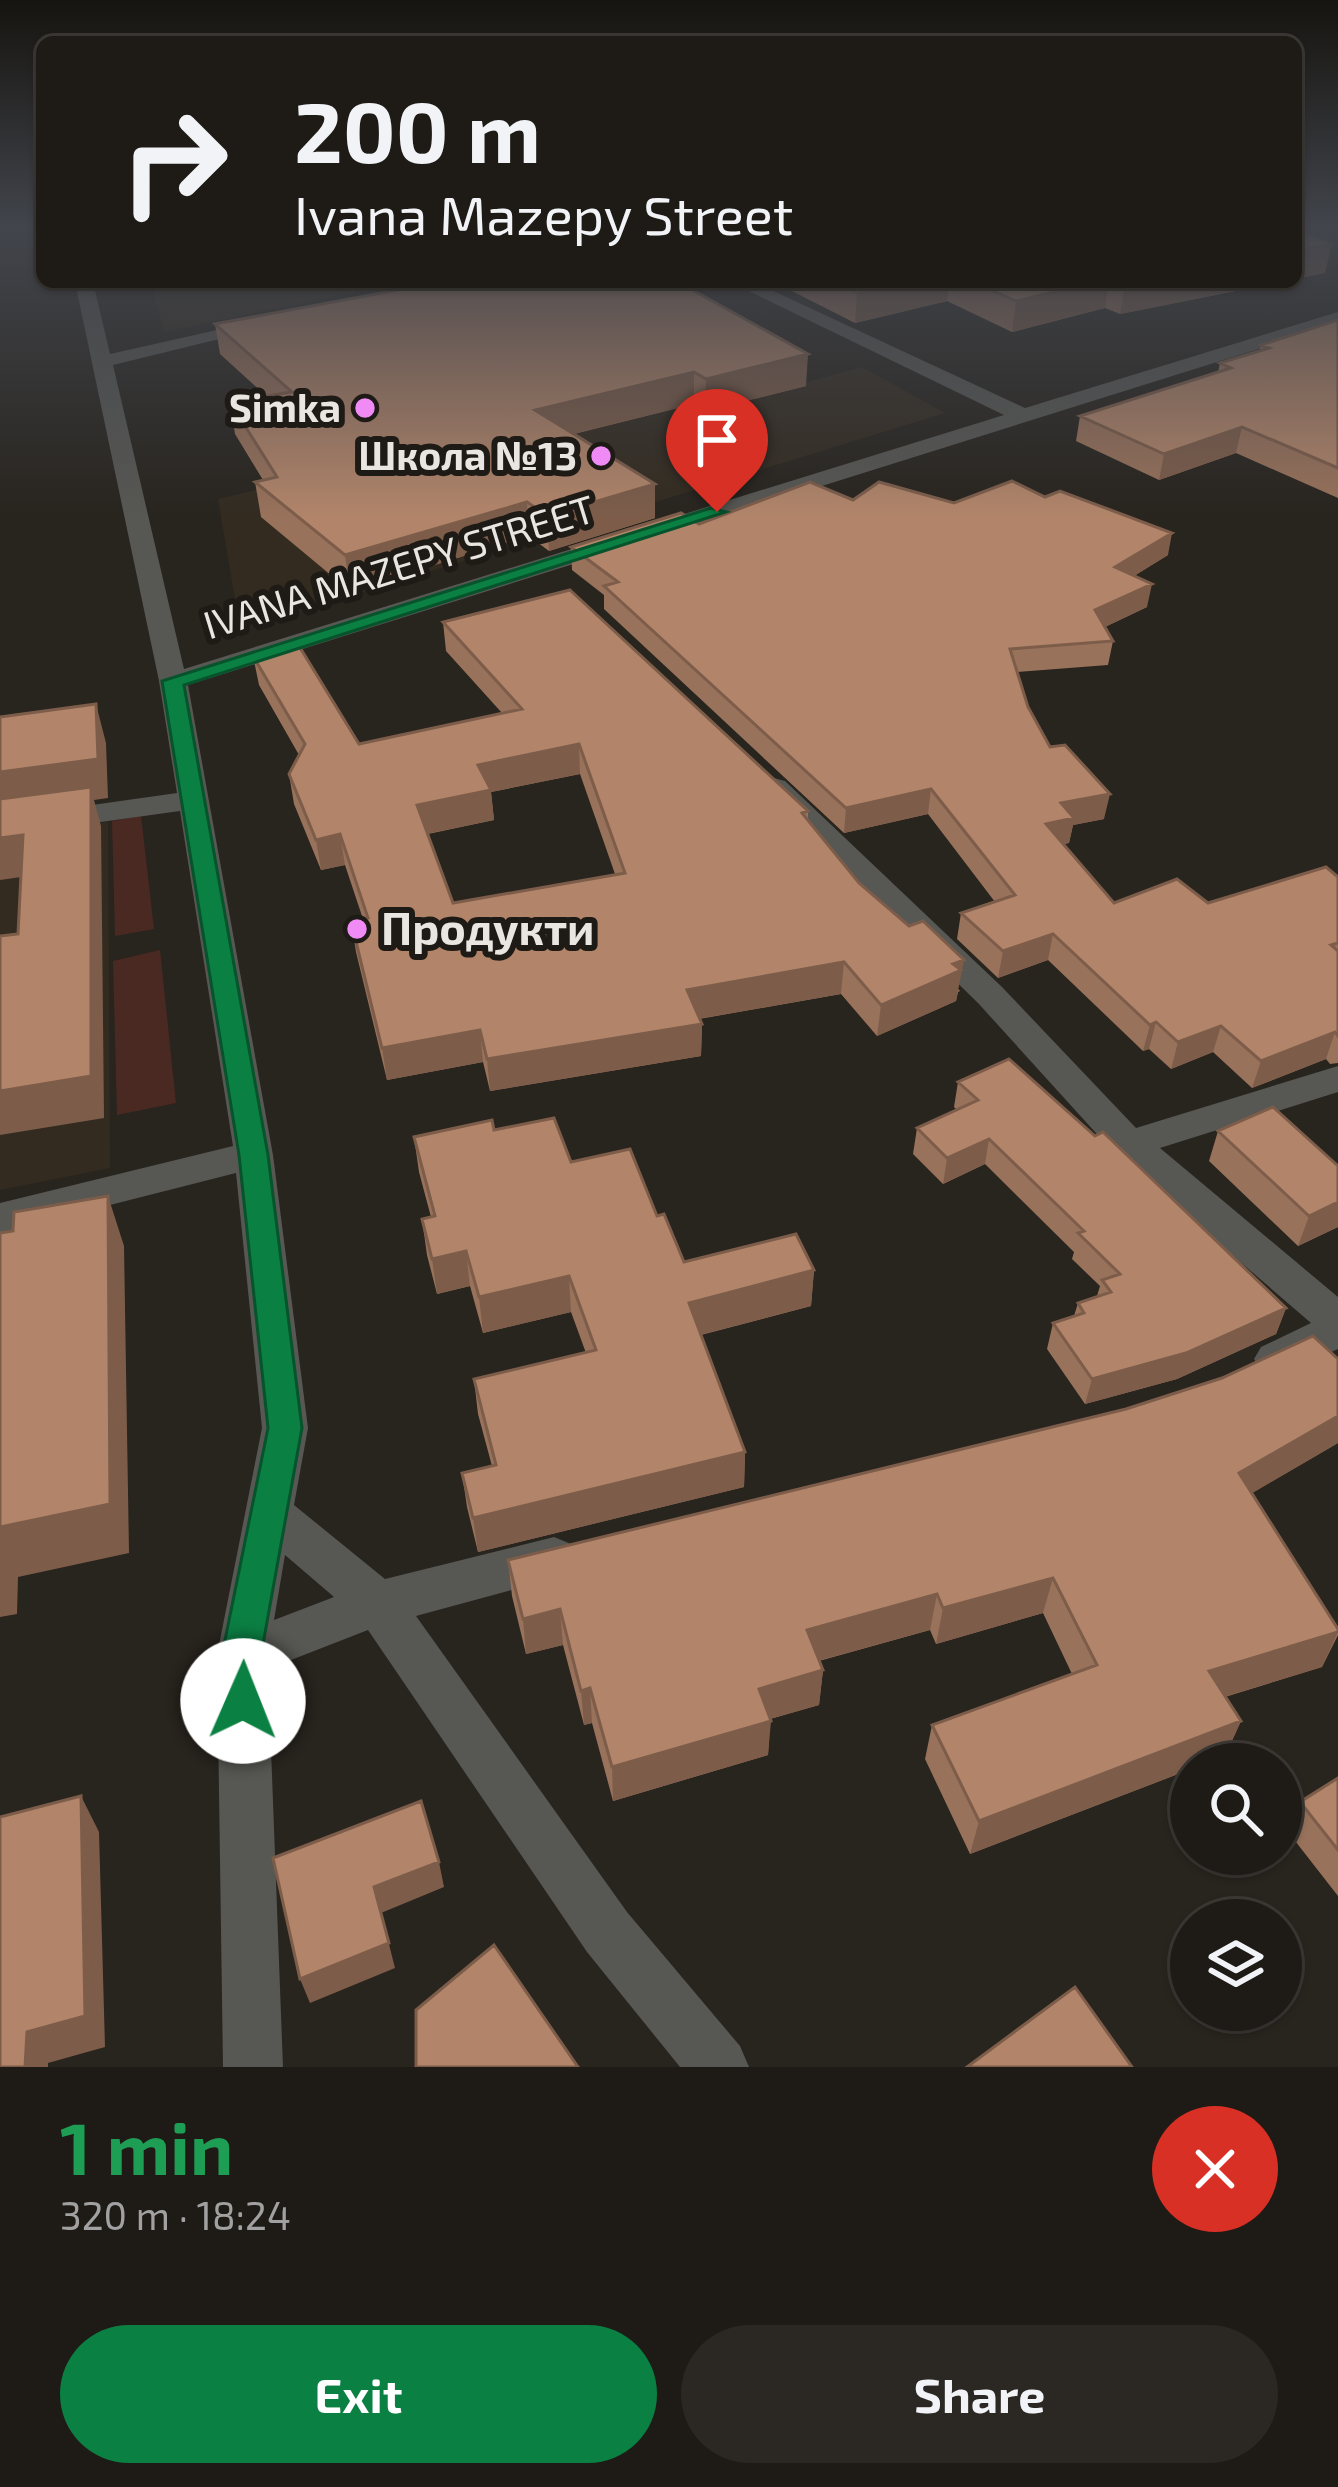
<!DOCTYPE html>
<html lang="en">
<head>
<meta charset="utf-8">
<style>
  body { margin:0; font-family:"Exo 2",sans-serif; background:#2b2823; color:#f1f3f6; height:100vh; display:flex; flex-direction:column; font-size:45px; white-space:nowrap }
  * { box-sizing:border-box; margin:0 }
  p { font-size:39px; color:#a1a1a1 }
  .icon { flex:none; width:66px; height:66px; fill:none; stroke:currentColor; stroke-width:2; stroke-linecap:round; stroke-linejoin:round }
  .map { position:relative; height:2067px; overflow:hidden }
  .drawer { display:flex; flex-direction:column; background:#1e1b16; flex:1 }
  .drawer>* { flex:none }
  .hud { position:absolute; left:36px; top:36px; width:1266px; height:252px; border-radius:18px; box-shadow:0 3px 9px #0004,0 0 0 3px #3c3935; background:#1e1b16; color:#f1f3f6; overflow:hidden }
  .tools { position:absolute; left:1170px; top:1743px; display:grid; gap:24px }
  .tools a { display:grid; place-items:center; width:132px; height:132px; border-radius:50%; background:#1e1b16; box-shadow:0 3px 9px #0004,0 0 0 3px #3c3935; font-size:60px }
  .pin { position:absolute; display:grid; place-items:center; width:102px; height:102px; color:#fff; margin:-123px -51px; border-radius:50% 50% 50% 0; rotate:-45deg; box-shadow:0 0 12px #0007 }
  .pin .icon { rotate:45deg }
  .me { position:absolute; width:132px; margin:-66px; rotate:1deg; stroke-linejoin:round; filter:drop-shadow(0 0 9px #0008) }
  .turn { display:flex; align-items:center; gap:42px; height:252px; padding:0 60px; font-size:54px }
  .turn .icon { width:156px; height:156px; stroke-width:2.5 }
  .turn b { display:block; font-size:84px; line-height:102px }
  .round { display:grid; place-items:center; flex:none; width:126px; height:126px; border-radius:63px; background:#2b2823 }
  .summary { display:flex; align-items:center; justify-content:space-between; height:204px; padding:0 60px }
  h1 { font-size:72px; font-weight:700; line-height:90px; color:#1e9e55 }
  .button { display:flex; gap:24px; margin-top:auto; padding:24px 60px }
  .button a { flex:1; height:138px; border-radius:72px; background:#0b8043; color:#fff; font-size:48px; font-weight:700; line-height:138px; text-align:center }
  .button a+a { background:#2b2823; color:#f1f3f6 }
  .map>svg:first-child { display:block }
  .built { fill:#332b20 }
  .green { fill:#4b2923 }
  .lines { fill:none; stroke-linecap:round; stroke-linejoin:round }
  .minor { fill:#575753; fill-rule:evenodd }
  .wall { fill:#99725b; fill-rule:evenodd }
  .shaded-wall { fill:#7d5d4a }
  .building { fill:#b2856a; stroke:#7d5d4a; stroke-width:3; fill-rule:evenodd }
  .route { fill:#0b8043; stroke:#07532c; stroke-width:3 }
  .poi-dot { fill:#f08bf5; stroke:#1e1a15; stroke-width:4.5 }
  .labels { text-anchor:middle; stroke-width:12; stroke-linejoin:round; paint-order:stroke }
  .far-poi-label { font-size:39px; font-weight:bold; fill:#e9e6e2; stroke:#1e1a15; text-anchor:end }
  .far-street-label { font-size:39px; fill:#e9e6e2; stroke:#1e1a15 }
  .poi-label { font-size:45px; font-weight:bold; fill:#e9e6e2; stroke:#1e1a15; text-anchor:start }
</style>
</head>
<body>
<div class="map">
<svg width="1338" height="2067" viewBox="0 0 1338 2067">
  <rect width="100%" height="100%" fill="#28241e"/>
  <!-- built -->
  <path class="built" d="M 150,282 L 404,282 L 164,332 Z
    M 862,367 L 945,413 L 265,622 L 237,611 L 218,499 L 736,375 L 770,392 Z
    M 108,822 L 110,1168 L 0,1190 L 0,838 Z"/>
  <!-- green -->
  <path class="green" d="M 141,816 L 154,929 L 115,936 L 112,821 Z
    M 160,950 L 176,1103 L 117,1115 L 113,961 Z"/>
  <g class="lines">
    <!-- minor -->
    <path class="minor" d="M 75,282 L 93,282 L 110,354 L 262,320 L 272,326 L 113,365 L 184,669 L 1004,415 L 730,282 L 754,282 L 1025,408 L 1338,312 L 1338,324 L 188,685 L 273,1155 L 308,1428 L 294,1505 L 385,1579 L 554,1537 L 571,1544 L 578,1559 L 571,1574 L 416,1616 L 627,1912 L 740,2046 L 749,2067 L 680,2067 L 587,1952 L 368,1630 L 268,1669 L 283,2067 L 223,2067 L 217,1655 L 262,1428 L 236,1173 L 0,1233 L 0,1203 L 233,1146 L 180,811 L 0,836 L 0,818 L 177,793 L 159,681 ZM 285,1555 L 334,1597 L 274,1620 Z
      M 774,778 L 785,781 L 1002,987 L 1136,1128 L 1338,1066 L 1338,1092 L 1160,1148 L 1338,1297 L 1338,1349 L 1276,1377 L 1261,1371 L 1254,1359 L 1261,1347 L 1311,1323 L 1115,1154 L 978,1003 L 763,793 L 759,787 Z"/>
  </g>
  <!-- wall -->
  <path class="wall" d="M 405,282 L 701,282 L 684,285 L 806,386 L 705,411 L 694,404 L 574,434 L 655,518 L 549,551 L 529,536 L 350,591 L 261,517 L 255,482 L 263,480 L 235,434 L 230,402 L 266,396 L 220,354 L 215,324 L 412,287 L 412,283 L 406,284 Z
    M 774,282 L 1281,282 L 1120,314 L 1105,308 L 1012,332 L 947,301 L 855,323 Z
    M 1338,320 L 1338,498 L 1236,453 L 1159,480 L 1076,441 L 1080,416 L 1218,372 L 1220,363 L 1260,350 L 1261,345 Z
    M 853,500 L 954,503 L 1168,555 L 1134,576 L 1147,607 L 1105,627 L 1113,641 L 1108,665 L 1017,672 L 1028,707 L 1050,747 L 1104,819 L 1073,825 L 1069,843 L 1064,844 L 1114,903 L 1208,903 L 1338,877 L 1338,1063 L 1330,1064 L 1326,1059 L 1252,1088 L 1213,1052 L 1171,1069 L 1149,1049 L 1143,1051 L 1048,960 L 998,978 L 957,939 L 961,913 L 995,902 L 928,814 L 844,833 L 604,609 L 604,595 L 572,570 L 571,547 L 699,524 Z
    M 443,622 L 808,811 L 808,820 L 859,883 L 960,991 L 958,992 L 956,1001 L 877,1036 L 841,994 L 699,1019 L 702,1024 L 701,1056 L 490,1091 L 483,1062 L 387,1080 L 356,952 L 351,921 L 363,919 L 345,865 L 321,870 L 294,804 L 289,774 L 299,755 L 259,685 L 253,656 L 359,744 L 502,713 L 446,651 ZM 580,774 L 615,874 L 453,903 L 428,834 L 494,820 L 491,792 Z
    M 958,1082 L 1286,1308 L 1276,1334 L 1177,1379 L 1085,1404 L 1047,1349 L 1053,1323 L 1074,1316 L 1078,1303 L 1097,1296 L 1100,1286 L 1072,1259 L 1074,1252 L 985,1164 L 943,1184 L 913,1154 L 917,1128 L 957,1110 L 954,1107 Z
    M 494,1130 L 571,1162 L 657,1216 L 684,1262 L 814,1270 L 811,1306 L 701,1335 L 745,1452 L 744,1487 L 478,1552 L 467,1507 L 462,1473 L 492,1466 L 478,1414 L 474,1379 L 586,1353 L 571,1312 L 483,1333 L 470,1286 L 437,1294 L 427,1255 L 422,1219 L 431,1217 L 419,1172 L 414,1137 Z
    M 1218,1131 L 1338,1166 L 1338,1227 L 1298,1246 L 1209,1161 Z
    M 1338,1443 L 1252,1493 L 1338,1629 L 1338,1635 L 1322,1667 L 1225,1697 L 1241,1721 L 1225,1756 L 970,1854 L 925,1759 L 932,1725 L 1072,1674 L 1043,1613 L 936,1644 L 930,1630 L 819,1661 L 823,1670 L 819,1705 L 770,1719 L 768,1755 L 613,1801 L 592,1723 L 584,1725 L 563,1645 L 526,1654 L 512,1596 L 508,1560 Z
    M 1338,1778 L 1338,1896 L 1285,1828 L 1300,1802 Z"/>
  <!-- shaded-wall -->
  <path class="shaded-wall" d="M 1332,244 L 1325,273 L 1296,279 L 1296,251 Z
    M 905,282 L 949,282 L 947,301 L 855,323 L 857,293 Z
    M 1095,282 L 1109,282 L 1105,308 L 1012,332 L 1016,301 Z
    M 1139,282 L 1281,282 L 1120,314 L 1125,285 Z
    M 808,354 L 806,386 L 705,411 L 706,379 Z
    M 694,372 L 694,404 L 537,443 L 535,410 Z
    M 1242,427 L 1236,453 L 1159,480 L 1164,454 Z
    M 655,484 L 655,518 L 549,551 L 547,516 Z
    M 527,502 L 529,536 L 350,591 L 345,555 Z
    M 1172,533 L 1168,555 L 1111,590 L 1115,567 Z
    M 1152,584 L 1147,607 L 1090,634 L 1095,610 Z
    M 96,704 L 106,743 L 108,798 L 94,800 L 101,826 L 104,1118 L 0,1135 L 0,1091 L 91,801 L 0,813 L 0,772 Z
    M 579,744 L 580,774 L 491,792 L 494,820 L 421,835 L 417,805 L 478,765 Z
    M 931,789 L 928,814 L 844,833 L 846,808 Z
    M 1110,794 L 1104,819 L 1073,825 L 1069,843 L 1042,849 L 1046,824 L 1061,803 Z
    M 340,834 L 345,865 L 321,870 L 316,840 Z
    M 23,835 L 35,875 L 0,880 L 0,838 Z
    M 1053,934 L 1048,960 L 998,978 L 1003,951 Z
    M 964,960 L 956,1001 L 877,1036 L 881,1005 L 953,964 Z
    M 844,962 L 841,994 L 686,1021 L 687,990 Z
    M 1156,1022 L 1149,1049 L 1143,1051 L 1150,1025 Z
    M 702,1024 L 701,1056 L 490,1091 L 487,1059 Z
    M 1221,1026 L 1213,1052 L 1171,1069 L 1178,1042 Z
    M 480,1030 L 483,1062 L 387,1080 L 382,1048 Z
    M 1335,1032 L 1326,1059 L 1252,1088 L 1261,1061 Z
    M 989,1139 L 985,1164 L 943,1184 L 947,1158 Z
    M 108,1196 L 124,1246 L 129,1553 L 18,1577 L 17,1614 L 0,1617 L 0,1527 Z
    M 1338,1202 L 1338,1227 L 1298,1246 L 1309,1216 Z
    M 466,1251 L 470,1286 L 437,1294 L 432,1259 Z
    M 814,1270 L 811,1306 L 688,1338 L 689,1303 Z
    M 569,1276 L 571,1312 L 483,1333 L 479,1297 Z
    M 1286,1308 L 1276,1334 L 1177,1379 L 1085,1404 L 1092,1379 Z
    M 1338,1416 L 1338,1443 L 1225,1509 L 1239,1473 Z
    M 745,1452 L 744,1487 L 478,1552 L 473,1518 Z
    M 1053,1578 L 1043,1613 L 936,1644 L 943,1608 Z
    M 937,1594 L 930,1630 L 803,1665 L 807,1630 Z
    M 560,1609 L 563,1645 L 526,1654 L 523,1619 Z
    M 1338,1632 L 1322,1667 L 1194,1706 L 1209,1671 Z
    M 823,1670 L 819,1705 L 756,1723 L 759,1689 Z
    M 590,1688 L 592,1723 L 584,1725 L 581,1691 Z
    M 771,1721 L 768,1755 L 613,1801 L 612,1767 Z
    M 1241,1721 L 1225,1756 L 1203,1764 L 1191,1764 L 1191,1769 L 970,1854 L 979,1821 Z
    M 81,1796 L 99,1832 L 105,2047 L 48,2063 L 48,2067 L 25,2067 L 27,2032 Z
    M 439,1862 L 444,1887 L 381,1913 L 395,1968 L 310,2003 L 300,1979 L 374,1887 Z"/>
  <!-- building -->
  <path class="building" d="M 1296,230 L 1332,244 L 1296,251 Z
    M 417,282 L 678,282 L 808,354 L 706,379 L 694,372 L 535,410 L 655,484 L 547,516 L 527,502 L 345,555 L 255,482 L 277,477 L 230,402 L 292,392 L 215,324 L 419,286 Z
    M 835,282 L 905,282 L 857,293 Z
    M 973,282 L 1095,282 L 1016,301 Z
    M 1338,320 L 1338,468 L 1242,427 L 1164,454 L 1080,416 L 1231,368 L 1220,363 L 1269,348 L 1261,345 Z
    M 1012,481 L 1045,497 L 1060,491 L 1172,533 L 1115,567 L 1152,584 L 1095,610 L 1113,641 L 1010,649 L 1028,707 L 1050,747 L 1065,745 L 1110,794 L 1061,803 L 1074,818 L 1046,824 L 1114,903 L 1177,879 L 1208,903 L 1326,867 L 1338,877 L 1338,943 L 1331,945 L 1338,951 L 1338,1036 L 1335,1032 L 1261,1061 L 1221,1026 L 1178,1042 L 1156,1022 L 1150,1025 L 1053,934 L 1003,951 L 961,913 L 1015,895 L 931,789 L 846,808 L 604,586 L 618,582 L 571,547 L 681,513 L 699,524 L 810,482 L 853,500 L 879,482 L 954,503 Z
    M 570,590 L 808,811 L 802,813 L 859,883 L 909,926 L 923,921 L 964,960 L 953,964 L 961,970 L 881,1005 L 844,962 L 687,990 L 702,1024 L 487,1059 L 480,1030 L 382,1048 L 351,921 L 368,918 L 340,834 L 316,840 L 289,774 L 305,744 L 253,656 L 299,646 L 359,744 L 522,709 L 443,622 ZM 579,744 L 625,873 L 453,903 L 417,805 L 491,790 L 478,765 Z
    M 96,704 L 98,759 L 0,772 L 0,717 Z
    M 91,787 L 91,1076 L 0,1091 L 0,936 L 18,934 L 23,835 L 0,838 L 0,799 Z
    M 1009,1059 L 1095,1136 L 1103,1132 L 1286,1308 L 1186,1353 L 1092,1379 L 1053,1323 L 1084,1313 L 1078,1303 L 1111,1292 L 1102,1280 L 1120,1274 L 1078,1233 L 1084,1231 L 989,1139 L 947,1158 L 917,1128 L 978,1100 L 958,1082 Z
    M 1273,1107 L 1338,1166 L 1338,1202 L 1309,1216 L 1218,1131 Z
    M 554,1118 L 571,1162 L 630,1149 L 657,1216 L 664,1214 L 684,1262 L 796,1234 L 814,1270 L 689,1303 L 745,1452 L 473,1518 L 462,1473 L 496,1465 L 474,1379 L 596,1350 L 569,1276 L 479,1297 L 466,1251 L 432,1259 L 422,1219 L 435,1216 L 414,1137 L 492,1120 L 494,1130 Z
    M 108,1196 L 110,1504 L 0,1527 L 0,1233 L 13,1231 L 14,1212 Z
    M 1313,1336 L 1338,1359 L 1338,1416 L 1239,1473 L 1338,1629 L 1338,1632 L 1209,1671 L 1241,1721 L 979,1821 L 932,1725 L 1097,1665 L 1053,1578 L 943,1608 L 937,1594 L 807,1630 L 823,1670 L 759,1689 L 771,1721 L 612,1767 L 590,1688 L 581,1691 L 560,1609 L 523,1619 L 508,1560 L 1126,1409 L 1222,1378 Z
    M 1338,1778 L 1338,1850 L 1300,1802 Z
    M 81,1796 L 85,2016 L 27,2032 L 25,2067 L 0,2067 L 0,1817 Z
    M 421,1801 L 439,1862 L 374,1887 L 389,1943 L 300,1979 L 273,1858 Z
    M 494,1945 L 578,2067 L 416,2067 L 416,2010 Z
    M 1075,1987 L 1132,2067 L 967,2067 Z"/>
  <!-- sky -->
  <linearGradient id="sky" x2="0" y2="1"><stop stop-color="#161410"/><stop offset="0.44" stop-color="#42454c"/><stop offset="1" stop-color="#42454c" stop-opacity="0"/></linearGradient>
  <rect width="1338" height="519" fill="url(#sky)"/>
  <!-- route -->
  <path class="route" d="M 711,508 L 726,512 L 184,685 L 268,1155 L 302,1428 L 261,1655 L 262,1701 L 257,1714 L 243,1719 L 229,1714 L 223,1701 L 222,1655 L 268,1428 L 239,1155 L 162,681 Z"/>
  <!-- markers -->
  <g class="poi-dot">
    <circle cx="365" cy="408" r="12"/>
    <circle cx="601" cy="456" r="12"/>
    <circle cx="357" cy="929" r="12"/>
  </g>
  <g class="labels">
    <!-- far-poi labels -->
    <g class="far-poi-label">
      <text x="341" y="422">Simka</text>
      <text x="577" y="470">Школа №13</text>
    </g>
    <!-- far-street labels -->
    <g class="far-street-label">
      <text transform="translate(399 567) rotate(-17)" y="14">IVANA MAZEPY STREET</text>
    </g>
    <!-- poi labels -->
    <g class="poi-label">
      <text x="381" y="945">Продукти</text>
    </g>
  </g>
</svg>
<div class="tools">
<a><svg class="icon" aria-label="search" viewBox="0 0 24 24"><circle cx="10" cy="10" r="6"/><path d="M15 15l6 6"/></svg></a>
<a><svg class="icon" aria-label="layers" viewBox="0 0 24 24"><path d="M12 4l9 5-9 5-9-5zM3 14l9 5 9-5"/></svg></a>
</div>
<div class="pin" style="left:717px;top:512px;background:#d93025"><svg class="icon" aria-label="arrive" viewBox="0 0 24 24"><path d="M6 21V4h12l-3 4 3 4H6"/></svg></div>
<svg class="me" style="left:243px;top:1701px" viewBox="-20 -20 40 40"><circle r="19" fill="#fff"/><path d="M0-13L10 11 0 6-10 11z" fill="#0b8043"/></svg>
<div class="hud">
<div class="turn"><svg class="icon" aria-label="right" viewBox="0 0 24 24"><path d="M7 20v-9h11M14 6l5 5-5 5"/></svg><div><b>200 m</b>Ivana Mazepy Street</div></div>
</div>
</div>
<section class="drawer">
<div class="summary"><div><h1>1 min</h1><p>320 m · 18:24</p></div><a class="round" style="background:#d93025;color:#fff"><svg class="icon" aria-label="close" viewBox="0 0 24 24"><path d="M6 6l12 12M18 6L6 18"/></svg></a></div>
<div class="button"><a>Exit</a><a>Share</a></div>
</section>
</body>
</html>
